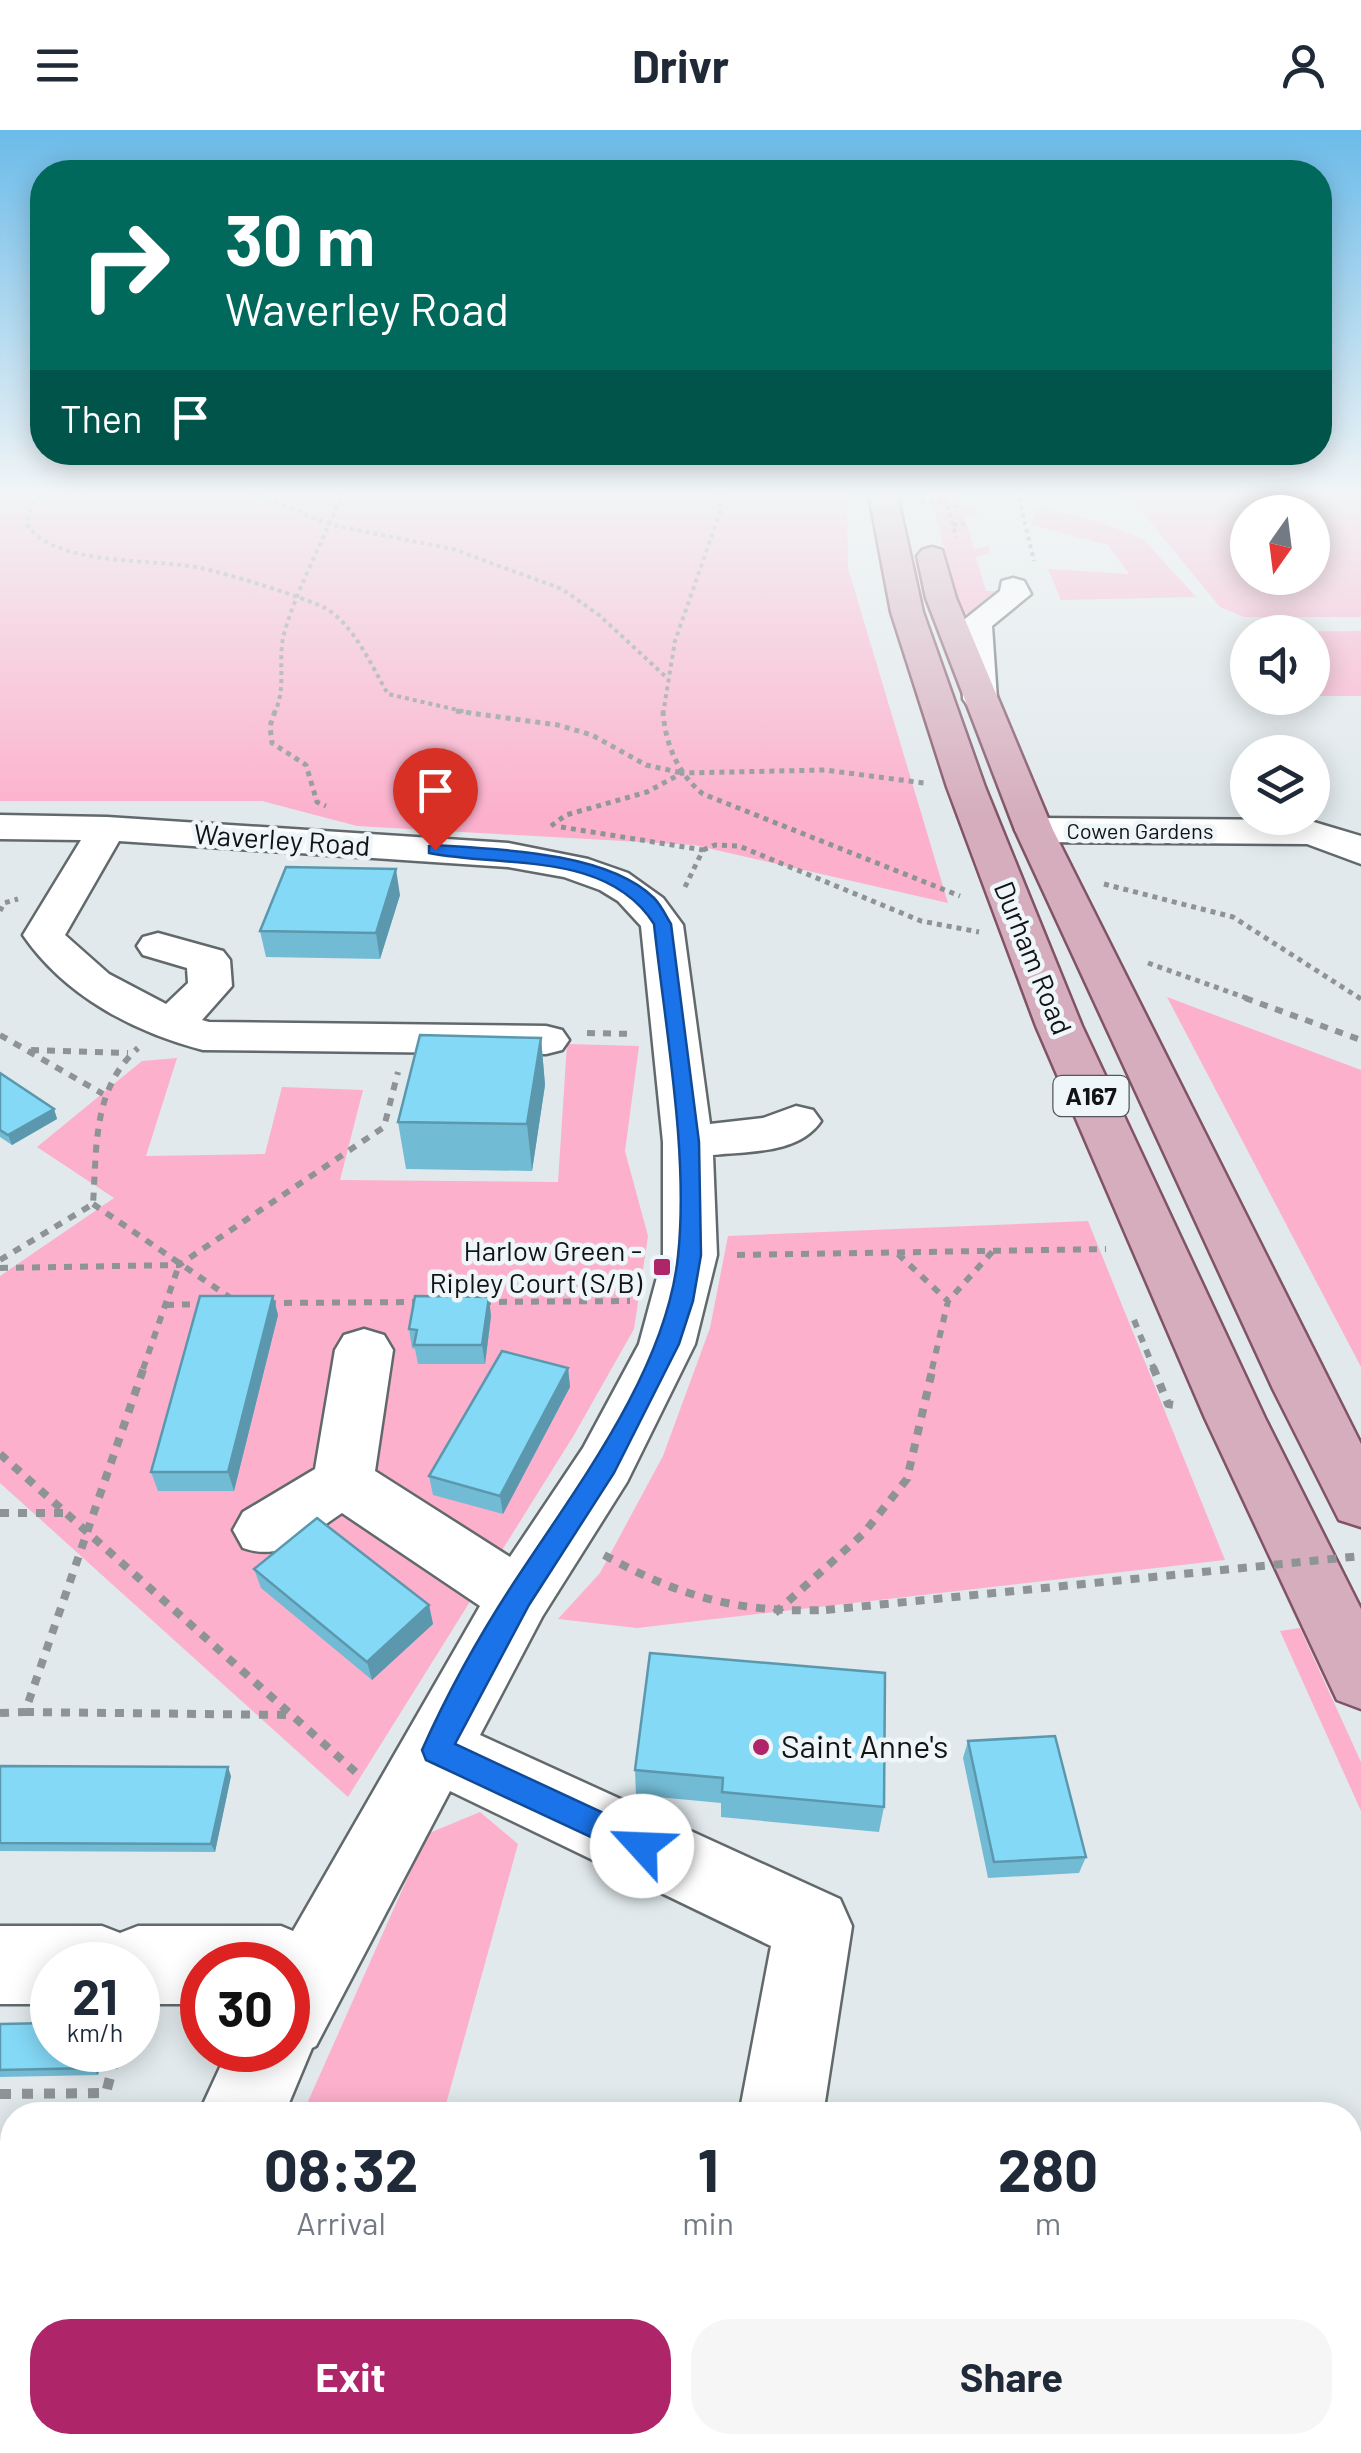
<!DOCTYPE html>
<html lang="en">
<head>
<meta charset="utf-8">
<style>
  body { margin:0; font-family:Barlow,sans-serif; background:#f6f6f7; color:#1f2937; height:100vh; display:flex; flex-direction:column; font-size:38px; white-space:nowrap }
  * { box-sizing:border-box; margin:0 }
  p { font-size:32px; color:#747a83 }
  .icon { flex:none; width:55px; height:55px; fill:none; stroke:currentColor; stroke-width:2; stroke-linecap:round; stroke-linejoin:round }
  .map { position:relative; flex:1; overflow:hidden }
  .drawer { position:absolute; left:0px; top:1972px; width:1362px; height:352px; display:flex; flex-direction:column; background:#fff; border-radius:40px 40px 0 0; box-shadow:0 5px 25px #0003 }
  .drawer>* { flex:none }
  .banner { position:absolute; left:30px; top:30px; width:1302px; height:305px; border-radius:40px; box-shadow:0 5px 25px #0003; background:#00695c; color:#fff; overflow:hidden }
  .needle { width:65px; rotate:194deg }
  .buttons { position:absolute; left:1230px; top:365px; display:grid; gap:20px }
  .buttons a { display:grid; place-items:center; width:100px; height:100px; border-radius:50%; background:#fff; box-shadow:0 5px 25px #0003; font-size:50px }
  .speed { position:absolute; left:30px; top:1812px; display:flex; gap:20px; font-size:50px; font-weight:700; text-align:center }
  .speed>* { display:grid; place-content:center; width:130px; height:130px; border-radius:50%; background:#fff; box-shadow:0 5px 25px #0003; line-height:1 }
  .speed small { font-size:25px; font-weight:400 }
  .speed .limit { border:15px solid #d22; background:#fff; color:#111 }
  .pin { position:absolute; display:grid; place-items:center; width:85px; height:85px; color:#fff; margin:-102px -42px; border-radius:50% 50% 50% 0; rotate:-45deg; box-shadow:0 0 10px #0007 }
  .pin .icon { rotate:45deg }
  .me { position:absolute; width:110px; margin:-55px; rotate:295deg; stroke-linejoin:round; filter:drop-shadow(0 0 8px #0008) }
  .turn { display:flex; align-items:center; gap:35px; height:210px; padding:0 30px; font-size:45px }
  .turn .icon { width:130px; height:130px; stroke-width:2.5 }
  .turn b { display:block; font-size:70px; line-height:85px }
  .then { display:flex; align-items:center; height:95px; padding:0 30px; background:#0003; gap:20px; font-size:38px }
  .eta { display:flex; justify-content:space-evenly; align-items:center; height:170px; text-align:center }
  .eta b { font-size:60px; font-weight:700; line-height:70px }
  .action { display:flex; gap:20px; margin-top:auto; padding:20px 30px }
  .action a { flex:1; height:115px; border-radius:40px; background:#ae2569; color:#fff; font-size:40px; font-weight:700; line-height:115px; text-align:center }
  .action a+a { background:#f6f6f7; color:#1f2937 }
  header { display:flex; justify-content:space-between; align-items:center; height:130px; padding:0 30px; background:#fff; font-size:45px; font-weight:700 }
  .map>svg:first-child { display:block }
  .green { fill:#fcb0cc; fill-rule:evenodd }
  .lines { fill:none; stroke-linecap:round; stroke-linejoin:round }
  .minor-casing { stroke:#62696c; stroke-width:5 }
  .major-casing { stroke:#805365; stroke-width:5 }
  .path-far4 { stroke:#8e9496; stroke-width:4; stroke-dasharray:4 4; stroke-linecap:butt }
  .path-far3 { stroke:#8e9496; stroke-width:5; stroke-dasharray:5 5; stroke-linecap:butt }
  .path-far2 { stroke:#8e9496; stroke-width:6; stroke-dasharray:8 8; stroke-linecap:butt }
  .path-far1 { stroke:#8e9496; stroke-width:8; stroke-dasharray:9 9; stroke-linecap:butt }
  .path { stroke:#8e9496; stroke-width:10; stroke-dasharray:11 11; stroke-linecap:butt }
  .minor { fill:#fff; fill-rule:evenodd }
  .major { fill:#d6adbc; fill-rule:evenodd }
  .path-bridge { stroke:#8e9496; stroke-width:8; stroke-dasharray:9 9; stroke-linecap:butt }
  .wall { fill:#72bbd4 }
  .shaded-wall { fill:#5c98ad }
  .building { fill:#84d9f7; stroke:#5c98ad; stroke-width:2.5 }
  .route { fill:#1a73e8; stroke:#114b97; stroke-width:2.5 }
  .poi-dot { fill:#ae2569; stroke:#eef6f9; stroke-width:4 }
  .labels { text-anchor:middle; stroke-width:9; stroke-linejoin:round; paint-order:stroke }
  .far-street-label { font-size:22px; fill:#111314; stroke:#eef6f9 }
  .shield { fill:#eef6f9; stroke:#535759; stroke-width:2.5 }
  .shield-label { font-size:25px; font-weight:bold; fill:#111314 }
  .street-label { font-size:28px; fill:#111314; stroke:#eef6f9 }
  .poi-label { font-size:28px; fill:#111314; stroke:#eef6f9; text-anchor:end }
  .near-poi-label { font-size:32px; fill:#111314; stroke:#eef6f9; text-anchor:start }
</style>
</head>
<body>
<header><svg class="icon" aria-label="menu" viewBox="0 0 24 24"><path d="M4 6h16M4 12h16M4 18h16"/></svg>Drivr<svg class="icon" aria-label="person" viewBox="0 0 24 24"><circle cx="12" cy="8" r="4"/><path d="M4 21q1-7 8-7t8 7"/></svg></header>
<div class="map">
<svg width="1361" height="2323" viewBox="0 0 1361 2323">
  <rect width="100%" height="100%" fill="#e1e9ec"/>
  <!-- green -->
  <path class="green" d="M 0,360 L 847,360 L 848,438 L 948,773 L 694,715 L 357,696 L 262,671 L 0,671 Z
    M 929,360 L 957,360 L 963,379 L 977,377 L 980,384 L 965,387 L 974,419 L 989,416 L 990,423 L 976,427 L 986,461 L 1004,461 L 971,484 L 961,483 Z
    M 1114,360 L 1361,360 L 1361,487 L 1244,487 L 1220,477 L 1139,378 ZM 1248,382 L 1312,382 L 1312,448 L 1248,448 Z
    M 1037,377 L 1101,392 L 1144,410 L 1196,467 L 1061,470 L 1048,439 L 1129,444 L 1108,415 L 1031,395 Z
    M 1361,501 L 1361,566 L 1313,566 L 1312,502 L 1258,502 Z
    M 1167,867 L 1361,940 L 1361,1237 Z
    M 567,914 L 639,916 L 625,1021 L 648,1106 L 634,1199 L 574,1305 L 348,1667 L 0,1353 L 0,1146 L 114,1068 L 37,1017 L 142,931 L 177,928 L 146,1026 L 265,1024 L 282,957 L 363,960 L 340,1050 L 558,1052 Z
    M 1088,1091 L 1225,1430 L 637,1498 L 558,1489 L 600,1443 L 663,1326 L 710,1198 L 728,1106 Z
    M 1300,1498 L 1361,1632 L 1361,1681 L 1280,1501 Z
    M 480,1682 L 518,1714 L 443,1985 L 302,1985 L 427,1704 Z
    M 156,2313 L 156,2312 L 352,2313 L 349,2323 L 151,2323 Z"/>
  <g class="lines">
    <!-- minor casing -->
    <g class="minor-casing">
      <path id="minor" d="M 1013,448 L 1024,451 L 1031,464 L 992,496 L 997,569 L 992,576 L 980,579 L 968,576 L 963,569 L 960,493 L 1000,461 L 1002,451 Z
        M 0,685 L 107,687 L 508,713 L 588,729 L 628,743 L 663,768 L 683,795 L 710,994 L 763,988 L 796,976 L 813,980 L 821,991 C 799,1024 749,1021 713,1025 L 717,1125 L 695,1214 L 627,1352 L 542,1487 L 480,1605 L 840,1769 L 852,1796 L 823,1985 L 739,1985 L 771,1816 L 450,1661 L 316,1916 L 312,1918 L 284,1985 L 198,1985 L 228,1920 L 288,1920 L 288,1835 L 202,1835 L 202,1874 L 138,1874 L 138,1835 L 52,1835 L 52,1874 L 0,1874 L 0,1796 L 102,1796 L 120,1803 L 138,1796 L 281,1796 L 293,1801 L 480,1476 L 342,1383 C 308,1405 284,1432 243,1418 L 233,1400 L 243,1382 L 315,1339 L 335,1220 L 344,1205 L 364,1199 L 384,1205 L 393,1220 L 375,1341 L 510,1427 L 583,1318 L 639,1214 L 663,1125 L 663,1012 L 641,796 L 618,771 L 600,760 L 564,747 L 508,737 L 119,711 L 65,805 L 109,844 L 166,874 L 188,853 L 187,838 L 143,825 L 137,816 L 143,807 L 158,803 L 223,821 L 230,830 L 232,856 L 202,890 L 209,892 L 546,896 L 562,900 L 569,910 L 562,920 L 546,924 L 203,920 C 133,902 64,865 23,805 L 81,710 L 0,709 Z
        M 1034,688 L 1307,690 L 1361,706 L 1361,734 L 1307,714 L 1034,712 L 1020,708 L 1015,700 L 1020,692 Z
        M 59,2312 L 154,2312 L 150,2323 L 54,2323 Z
        M 678,2312 L 773,2312 L 772,2323 L 676,2323 Z"/>
    </g>
    <!-- major casing -->
    <g class="major-casing">
      <path id="major" d="M 868,360 L 896,360 L 923,482 L 985,657 L 1082,896 L 1265,1288 L 1361,1479 L 1361,1579 L 1337,1570 L 1205,1288 L 1036,896 L 947,657 L 891,482 Z
        M 932,417 L 942,420 L 956,468 L 1053,700 L 1361,1314 L 1361,1397 L 1339,1390 L 1273,1259 L 1015,700 L 926,468 L 917,426 L 922,420 Z"/>
    </g>
    <!-- path-far4 -->
    <path class="path-far4" d="M 54,360 L 32,372 L 27,395 C 56,437 153,428 201,438 C 228,444 301,466 325,478 C 354,494 372,537 388,564 L 475,584
      M 245,360 L 332,395 L 453,419 L 562,459 L 599,485 L 666,547
      M 943,360 L 956,407
      M 1017,360 L 1034,431
      M 921,372 L 945,372
      M 947,378 L 961,376
      M 953,395 L 966,393
      M 274,584 C 288,556 276,530 285,500 C 300,451 326,407 343,360
      M 663,584 L 675,511 L 720,382 L 720,360"/>
    <!-- path-far3 -->
    <path class="path-far3" d="M 275,581 L 270,596 L 272,613 L 306,635 L 317,672 L 326,676
      M 456,581 L 558,595 L 592,605 L 646,635 L 682,643
      M 663,581 C 665,614 678,644 703,664 L 960,766
      M 551,696 L 566,685 L 647,662 L 682,643 L 825,640 L 924,653
      M 561,697 L 703,720 L 684,759
      M 703,720 L 715,715 L 739,716 L 921,791 L 979,802
      M 1104,754 L 1233,787 L 1361,869
      M 0,781 L 4,773 L 18,769
      M 1148,833 L 1252,870"/>
    <!-- path-far2 -->
    <path class="path-far2" d="M 1245,868 L 1361,910
      M 587,903 L 634,904
      M 0,905 L 103,964
      M 31,920 L 128,923
      M 93,1074 L 232,1169
      M 898,1124 L 948,1171
      M 737,1125 L 1106,1119
      M 0,1130 L 93,1074 C 97,1018 92,959 138,918
      M 0,1138 L 179,1135 L 384,997 L 398,942
      M 483,1172 L 630,1171
      M 268,1173 L 420,1172
      M 166,1175 L 205,1174
      M 1134,1190 L 1154,1239
      M 143,1239 L 179,1135
      M 932,1239 L 948,1171 L 993,1121"/>
    <!-- path-far1 -->
    <path class="path-far1" d="M 1153,1237 L 1168,1274 L 1175,1275
      M 0,1324 L 361,1647
      M 0,1383 L 65,1383
      M 604,1425 C 681,1467 738,1483 826,1480
      M 775,1483 L 863,1404 L 907,1349 L 933,1237
      M 25,1582 L 291,1585
      M 0,1583 L 25,1582 L 144,1237"/>
    <!-- path -->
    <path class="path" d="M 0,1964 L 106,1963 L 117,1920
      M 0,2303 L 12,2304"/>
    <!-- minor -->
    <use href="#minor" class="minor"/>
    <!-- major -->
    <use href="#major" class="major"/>
    <!-- path-bridge -->
    <path class="path-bridge" d="M 826,1480 L 1361,1426"/>
  </g>
  <!-- wall -->
  <path class="wall" d="M 400,765 L 380,829 L 266,827 L 260,801 Z
    M 541,908 L 545,955 L 532,1041 L 406,1039 L 398,992 Z
    M 0,943 L 54,979 L 57,989 L 12,1015 L 0,1007 Z
    M 273,1166 L 278,1185 L 234,1361 L 158,1361 L 151,1342 Z
    M 491,1186 L 485,1234 L 418,1234 L 415,1219 L 412,1218 L 409,1199 Z
    M 568,1238 L 570,1257 L 503,1384 L 433,1365 L 429,1346 Z
    M 254,1439 L 429,1475 L 433,1494 L 372,1550 L 261,1458 Z
    M 650,1523 L 884,1677 L 879,1702 L 721,1687 L 721,1673 L 636,1665 L 635,1640 Z
    M 968,1611 L 1086,1727 L 1079,1743 L 988,1748 L 963,1628 Z
    M 0,1636 L 231,1646 L 215,1722 L 0,1721 Z
    M 0,1894 L 104,1920 L 98,1945 L 0,1947 Z
    M 0,2056 L 12,2056 L 12,2174 L 0,2174 Z"/>
  <!-- shaded-wall -->
  <path class="shaded-wall" d="M 396,739 L 400,765 L 380,829 L 376,803 Z
    M 541,908 L 545,955 L 532,1041 L 527,994 Z
    M 54,979 L 57,989 L 12,1015 L 8,1005 Z
    M 273,1166 L 278,1185 L 234,1361 L 228,1342 Z
    M 489,1167 L 491,1186 L 485,1234 L 482,1215 Z
    M 568,1238 L 570,1257 L 503,1384 L 500,1366 Z
    M 429,1475 L 433,1494 L 372,1550 L 367,1532 Z
    M 228,1637 L 231,1646 L 215,1722 L 211,1714 Z
    M 97,1920 L 104,1920 L 98,1945 L 92,1938 Z
    M 12,2132 L 12,2170 L 5,2163 Z"/>
  <!-- building -->
  <path class="building" d="M 286,737 L 396,739 L 376,803 L 260,801 Z
    M 420,905 L 541,908 L 527,994 L 398,992 Z
    M 0,943 L 54,979 L 8,1005 L 0,1000 Z
    M 200,1166 L 273,1166 L 228,1342 L 151,1342 Z
    M 415,1166 L 489,1167 L 482,1215 L 414,1215 L 417,1200 L 409,1199 Z
    M 502,1221 L 568,1238 L 500,1366 L 429,1346 Z
    M 317,1388 L 429,1475 L 367,1532 L 254,1439 Z
    M 650,1523 L 885,1543 L 884,1677 L 722,1662 L 723,1648 L 635,1640 Z
    M 1055,1606 L 1086,1727 L 994,1732 L 968,1611 Z
    M 0,1636 L 228,1637 L 211,1714 L 0,1713 Z
    M 52,1893 L 52,1920 L 97,1920 L 92,1938 L 0,1940 L 0,1894 Z
    M 0,2056 L 12,2056 L 12,2132 L 5,2163 L 0,2163 Z
    M 482,2312 L 608,2312 L 606,2323 L 479,2323 Z"/>
  <!-- sky -->
  <linearGradient id="sky" x2="0" y2="1"><stop stop-color="#6bbbe9"/><stop offset="0.53" stop-color="#f2f5f6"/><stop offset="1" stop-color="#f2f5f6" stop-opacity="0"/></linearGradient>
  <rect width="1361" height="685" fill="url(#sky)"/>
  <!-- route -->
  <path class="route" d="M 435,715 C 497,719 608,722 654,768 C 661,775 666,786 671,794 L 699,1012 L 701,1125 L 693,1171 L 679,1214 L 614,1343 L 529,1475 L 455,1614 L 653,1706 L 658,1716 L 653,1727 L 642,1731 L 426,1630 L 422,1620 C 447,1564 479,1506 513,1454 C 575,1359 666,1242 678,1126 C 689,1025 665,897 654,794 C 607,720 503,738 429,723 L 429,716 Z"/>
  <!-- markers -->
  <g class="poi-dot">
    <rect x="652" y="1127" width="20" height="20" rx="5"/>
    <circle cx="761" cy="1617" r="10"/>
  </g>
  <g class="labels">
    <!-- far-street labels -->
    <g class="far-street-label">
      <text x="1140" y="709">Cowen Gardens</text>
    </g>
    <!-- shield labels -->
    <rect class="shield" x="1053.5" y="946" width="75" height="40" rx="8"/>
    <g class="shield-label">
      <text x="1091" y="975">A167</text>
    </g>
    <!-- street labels -->
    <g class="street-label">
      <text transform="translate(282 710) rotate(4)" y="10">Waverley Road</text>
      <text transform="translate(1033 828) rotate(68)" y="10">Durham Road</text>
    </g>
    <!-- poi labels -->
    <g class="poi-label">
      <text x="642" y="1131">Harlow Green -<tspan x="642" dy="32">Ripley Court (S/B)</tspan></text>
    </g>
    <!-- near-poi labels -->
    <g class="near-poi-label">
      <text x="781" y="1628">Saint Anne's</text>
    </g>
  </g>
</svg>
<div class="buttons">
<a><svg class="needle" viewBox="-14 -14 28 28"><path d="M0-13l5 13h-10z" fill="#e53935"/><path d="M0 13l5-13h-10z" fill="#747a83"/></svg></a>
<a><svg class="icon" aria-label="sound" viewBox="0 0 24 24"><path d="M4 9h4l5-4v14l-5-4H4zM17 9q2 3 0 6"/></svg></a>
<a><svg class="icon" aria-label="layers" viewBox="0 0 24 24"><path d="M12 4l9 5-9 5-9-5zM3 14l9 5 9-5"/></svg></a>
</div>
<div class="speed"><div>21<small>km/h</small></div><div class="limit">30</div></div>
<div class="pin" style="left:435px;top:720px;background:#d93025"><svg class="icon" aria-label="arrive" viewBox="0 0 24 24"><path d="M6 21V4h12l-3 4 3 4H6"/></svg></div>
<svg class="me" style="left:642px;top:1716px" viewBox="-20 -20 40 40"><circle r="19" fill="#fff"/><path d="M0-13L10 11 0 6-10 11z" fill="#1a73e8"/></svg>
<div class="banner">
<div class="turn"><svg class="icon" aria-label="right" viewBox="0 0 24 24"><path d="M7 20v-9h11M14 6l5 5-5 5"/></svg><div><b>30 m</b>Waverley Road</div></div>
<div class="then">Then<svg class="icon" aria-label="arrive" viewBox="0 0 24 24"><path d="M6 21V4h12l-3 4 3 4H6"/></svg></div>
</div>
<section class="drawer">
<div class="eta">
<div><b>08:32</b><p>Arrival</p></div>
<div><b>1</b><p>min</p></div>
<div><b>280</b><p>m</p></div>
</div>
<div class="action"><a>Exit</a><a>Share</a></div>
</section>
</div>
</body>
</html>
